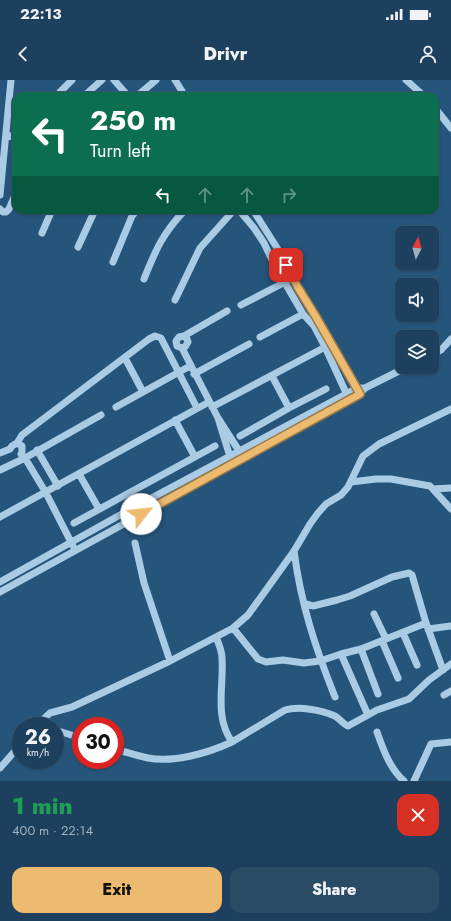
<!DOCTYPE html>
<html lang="en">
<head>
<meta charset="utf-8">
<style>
  body { margin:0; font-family:Jost,sans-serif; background:#294b66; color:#f1f3f6; height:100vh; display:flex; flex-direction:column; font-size:15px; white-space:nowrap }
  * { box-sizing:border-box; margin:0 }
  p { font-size:13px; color:#a0afbc }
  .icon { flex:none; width:22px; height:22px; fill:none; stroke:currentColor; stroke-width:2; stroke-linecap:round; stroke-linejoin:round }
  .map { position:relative; height:701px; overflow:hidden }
  .sheet { display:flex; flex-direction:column; background:#1c405d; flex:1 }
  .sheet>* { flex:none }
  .hud { position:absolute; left:12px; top:12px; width:427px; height:122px; border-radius:12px; box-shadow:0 1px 3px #0004,0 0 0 1px #3a5972; background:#0b6e4f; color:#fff; overflow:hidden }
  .needle { width:26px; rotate:6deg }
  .controls { position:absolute; left:395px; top:146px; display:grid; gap:8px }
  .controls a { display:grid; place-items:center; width:44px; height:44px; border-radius:8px; background:#1c405d; box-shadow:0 1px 3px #0004,0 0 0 1px #3a5972; font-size:20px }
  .speed { position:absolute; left:12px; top:637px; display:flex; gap:8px; font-size:20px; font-weight:700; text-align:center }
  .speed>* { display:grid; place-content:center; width:52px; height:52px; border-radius:50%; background:#1c405d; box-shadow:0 1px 3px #0004,0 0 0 1px #3a5972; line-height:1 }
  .speed small { font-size:10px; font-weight:400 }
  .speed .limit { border:6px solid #d22; background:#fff; color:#111 }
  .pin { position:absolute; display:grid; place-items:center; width:34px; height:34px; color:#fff; margin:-17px; border-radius:8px; box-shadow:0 2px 6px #0006 }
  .me { position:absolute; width:44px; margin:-22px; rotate:61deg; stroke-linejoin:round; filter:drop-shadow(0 0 3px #0008) }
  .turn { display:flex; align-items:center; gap:14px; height:84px; padding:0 12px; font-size:18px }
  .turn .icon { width:52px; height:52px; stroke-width:2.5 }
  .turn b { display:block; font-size:28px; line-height:34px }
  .lanes { display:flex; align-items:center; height:38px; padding:0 12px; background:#0003; justify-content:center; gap:20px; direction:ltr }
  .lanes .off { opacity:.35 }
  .round { display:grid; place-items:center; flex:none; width:42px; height:42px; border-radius:12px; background:#294b66 }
  .head { display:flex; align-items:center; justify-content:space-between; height:68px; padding:0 12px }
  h1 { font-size:24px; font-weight:800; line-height:30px; color:#1e9e55 }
  .primary-button { display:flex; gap:8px; margin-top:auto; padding:8px 12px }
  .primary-button a { flex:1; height:46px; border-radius:12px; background:#edbb6f; color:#111; font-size:16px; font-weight:800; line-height:46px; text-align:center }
  .primary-button a+a { background:#294b66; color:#f1f3f6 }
  .status { display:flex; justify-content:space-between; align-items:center; height:28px; padding:0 20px; background:#1c405d; direction:ltr }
  .status svg { height:11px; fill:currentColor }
  header { display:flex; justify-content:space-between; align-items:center; height:52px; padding:0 12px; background:#1c405d; font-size:18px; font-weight:800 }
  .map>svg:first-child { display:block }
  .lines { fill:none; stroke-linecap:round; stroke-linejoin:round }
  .minor { stroke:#aacbe4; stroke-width:7 }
  .route-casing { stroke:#9a7a48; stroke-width:10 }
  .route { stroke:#edbb6f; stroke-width:7 }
</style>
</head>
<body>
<div class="status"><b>22:13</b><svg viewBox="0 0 49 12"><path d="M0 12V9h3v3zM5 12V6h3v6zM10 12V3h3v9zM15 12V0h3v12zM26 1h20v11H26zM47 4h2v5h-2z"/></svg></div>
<header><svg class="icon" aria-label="back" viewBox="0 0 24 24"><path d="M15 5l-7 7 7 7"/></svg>Drivr<svg class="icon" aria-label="person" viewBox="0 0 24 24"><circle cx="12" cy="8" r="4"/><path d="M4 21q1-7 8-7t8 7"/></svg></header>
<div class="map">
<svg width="451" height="701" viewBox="0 0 451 701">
  <rect width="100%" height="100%" fill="#26557c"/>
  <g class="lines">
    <!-- minor -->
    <path class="minor" d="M 114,0 L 128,16
      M 175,0 L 185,16
      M 406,0 L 424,16
      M 58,16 L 60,12 L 72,0
      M 84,16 L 102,0
      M 137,16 L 156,0
      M 435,28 L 451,48
      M 6,55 L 16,57
      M 0,115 L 11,0
      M 0,129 L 3,132 L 6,132 L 9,129 L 16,113
      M 239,130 L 254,148 L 264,163 L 274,184 L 303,234 L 314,246 L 325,267 L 348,317
      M 253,130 L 279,171 L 297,206 L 316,237 L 359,312
      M 42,153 L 52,130
      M 78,167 L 95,130
      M 113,182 L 132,136 L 137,130
      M 144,199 C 156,169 163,153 185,130
      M 175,220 L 200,168 L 234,130
      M 241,225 L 289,200
      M 260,257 L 303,234
      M 182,268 L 185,267 L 188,262 L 187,259 L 184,256
      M 432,275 L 441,270 L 451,259
      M 125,278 L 143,312
      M 194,294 L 249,264
      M 272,296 L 289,328
      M 365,308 L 407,287
      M 116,327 L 190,286
      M 212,327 L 329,265
      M 218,338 L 182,268 L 177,266 L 176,261 L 179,257 L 184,256 L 227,231
      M 175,340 L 195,377
      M 240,356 L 289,328 L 326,309
      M 17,363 L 22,355 L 149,259 L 155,256 L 161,258 L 197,328
      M 37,370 L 58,406
      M 0,373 L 10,369 L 12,366 L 17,363 L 22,366 L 22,372 L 21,374
      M 231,380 L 218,338 L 241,374
      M 0,390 L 25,378 L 22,376
      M 79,394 L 99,429
      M 351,402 L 376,399 L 391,399 L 430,406 L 451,429
      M 433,409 L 451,408
      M 0,437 L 209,322
      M 74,443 L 215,366
      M 135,463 L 144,503 L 170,581
      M 73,466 L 46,413 L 25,378 L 101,335
      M 294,471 C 301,524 315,567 335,617
      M 0,502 L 129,430 L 346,314 L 357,308 L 365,308 L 360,314 L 0,512
      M 304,523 L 313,526 L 337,520 L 350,516 L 392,497 L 409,493 L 412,495 L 426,543 L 443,590
      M 374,534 L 386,559
      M 233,548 L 258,579 L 266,582 L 283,580 L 304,583 L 320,581 L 341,574 L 361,569 L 426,543
      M 428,549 L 451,546
      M 403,553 L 417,585
      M 216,557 C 219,564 222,571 222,578 C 224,606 214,637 232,662 L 285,630 C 299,626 321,630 335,636 C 340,639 343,644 348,646 L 368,635 L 341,574
      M 382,561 L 398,598
      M 361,569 L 378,614
      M 444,615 L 451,611
      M 368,635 L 377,630 L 409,619 L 429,600 L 451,584
      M 36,646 L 50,633 L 72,627 L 170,581 L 233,548 L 248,535 L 294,471 L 310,444 L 318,433 L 326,424 L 341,415 L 348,407 L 363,376 L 379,364 L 451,329
      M 55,650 L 81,658
      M 377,652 C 383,669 390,689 404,701
      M 115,669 C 126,672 137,676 148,678 C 174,683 208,673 232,662
      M 0,688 L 21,664
      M 414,701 L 431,664 L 451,662"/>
  </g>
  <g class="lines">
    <!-- route casing -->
    <g class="route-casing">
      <path id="route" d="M 141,434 L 360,314 L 316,237 L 297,206 L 286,185"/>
    </g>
    <!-- route -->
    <use href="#route" class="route"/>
  </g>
</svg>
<div class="controls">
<a><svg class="needle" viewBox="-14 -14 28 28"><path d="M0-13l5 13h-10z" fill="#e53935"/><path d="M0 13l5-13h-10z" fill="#a0afbc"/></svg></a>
<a><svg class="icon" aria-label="sound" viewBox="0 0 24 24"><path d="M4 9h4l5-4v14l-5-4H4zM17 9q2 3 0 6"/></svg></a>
<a><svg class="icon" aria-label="layers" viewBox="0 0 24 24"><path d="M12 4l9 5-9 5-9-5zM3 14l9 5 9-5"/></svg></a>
</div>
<div class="speed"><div>26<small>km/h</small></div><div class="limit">30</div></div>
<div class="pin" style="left:286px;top:185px;background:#d93025"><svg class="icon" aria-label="arrive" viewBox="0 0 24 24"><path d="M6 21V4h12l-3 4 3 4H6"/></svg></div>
<svg class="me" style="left:141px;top:434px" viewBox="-20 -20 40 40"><circle r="19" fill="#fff"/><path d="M0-13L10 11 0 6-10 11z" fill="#edbb6f"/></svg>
<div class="hud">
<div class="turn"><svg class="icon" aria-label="left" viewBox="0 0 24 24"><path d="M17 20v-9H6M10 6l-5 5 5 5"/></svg><div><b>250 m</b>Turn left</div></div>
<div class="lanes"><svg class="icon" aria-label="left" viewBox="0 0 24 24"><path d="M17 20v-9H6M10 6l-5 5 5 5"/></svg><svg class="icon off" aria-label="ahead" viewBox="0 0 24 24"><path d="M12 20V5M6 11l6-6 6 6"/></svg><svg class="icon off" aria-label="ahead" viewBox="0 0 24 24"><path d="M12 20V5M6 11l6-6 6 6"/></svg><svg class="icon off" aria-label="right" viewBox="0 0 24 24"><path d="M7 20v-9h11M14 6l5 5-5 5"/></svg></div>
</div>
</div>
<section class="sheet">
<div class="head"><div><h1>1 min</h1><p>400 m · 22:14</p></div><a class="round" style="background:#d93025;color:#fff"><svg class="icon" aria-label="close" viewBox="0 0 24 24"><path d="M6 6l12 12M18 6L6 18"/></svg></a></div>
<div class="primary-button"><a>Exit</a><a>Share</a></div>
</section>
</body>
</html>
